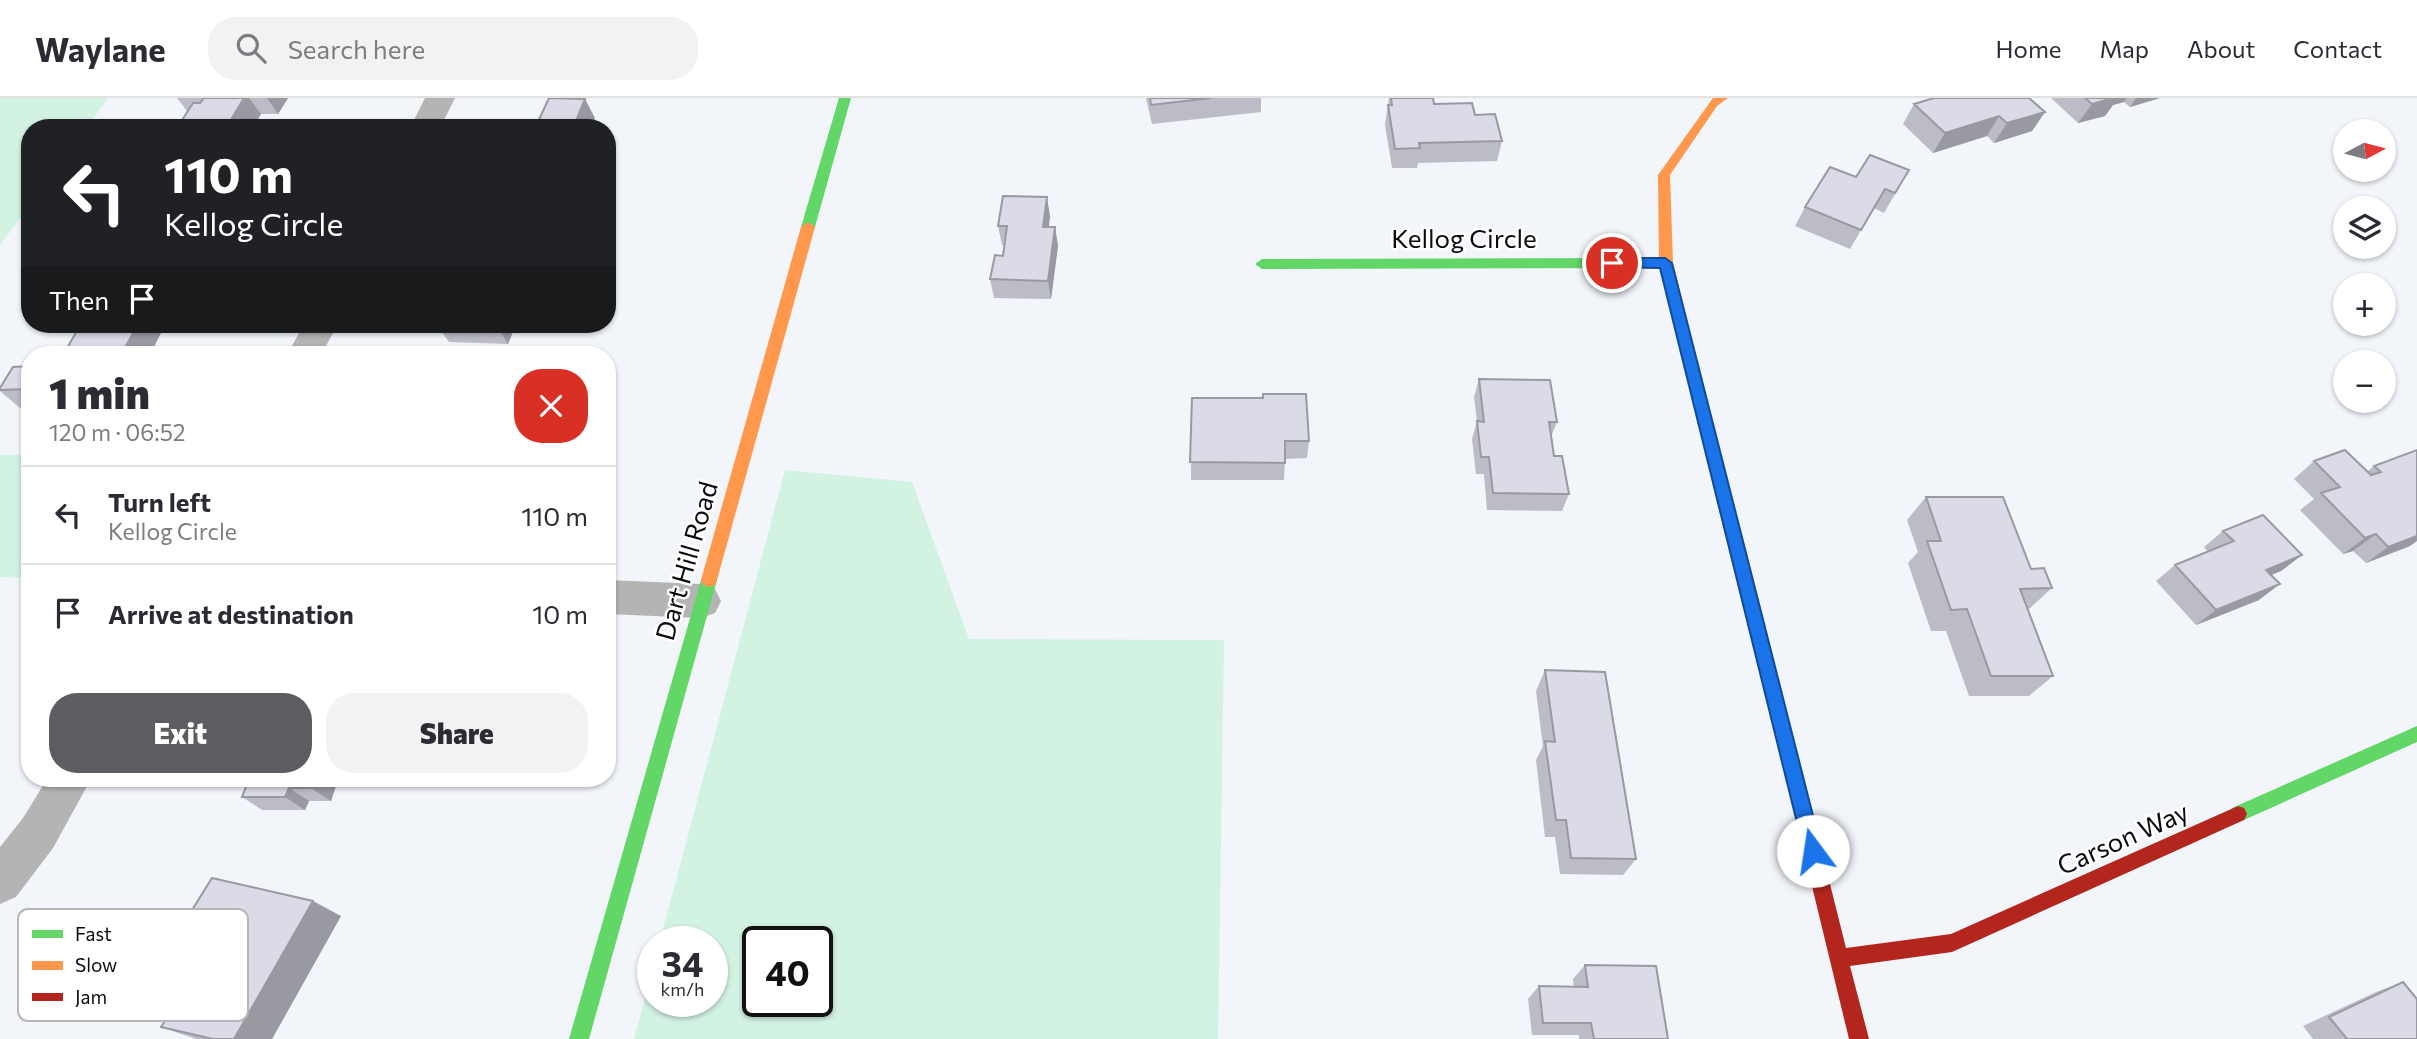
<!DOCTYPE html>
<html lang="en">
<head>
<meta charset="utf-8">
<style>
  body { margin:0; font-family:Commissioner,sans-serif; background:#f2f2f3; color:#2b2b33; height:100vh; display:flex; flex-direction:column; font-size:26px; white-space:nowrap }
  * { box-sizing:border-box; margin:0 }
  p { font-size:23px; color:#7c7c81 }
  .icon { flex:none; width:38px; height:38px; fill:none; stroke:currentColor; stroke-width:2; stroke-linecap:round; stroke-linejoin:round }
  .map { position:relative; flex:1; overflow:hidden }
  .side { position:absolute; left:21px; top:248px; width:595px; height:441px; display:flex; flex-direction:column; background:#fff; border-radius:28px; box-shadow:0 2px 5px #0004 }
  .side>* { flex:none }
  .top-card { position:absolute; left:21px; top:21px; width:595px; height:214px; border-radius:28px; box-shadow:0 2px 5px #0004; background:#202124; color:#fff; overflow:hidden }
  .needle { width:46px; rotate:83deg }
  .controls { position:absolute; left:2333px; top:21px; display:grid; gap:14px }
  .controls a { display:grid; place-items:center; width:63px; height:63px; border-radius:50%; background:#fff; box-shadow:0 2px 5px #0004; font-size:35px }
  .speed { position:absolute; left:637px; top:828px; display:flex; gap:14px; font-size:35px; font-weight:700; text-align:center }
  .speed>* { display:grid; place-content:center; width:91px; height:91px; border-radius:50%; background:#fff; box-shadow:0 2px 5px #0004; line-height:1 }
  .speed small { font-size:18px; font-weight:400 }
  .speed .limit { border:4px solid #111; border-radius:10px; background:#fff; color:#111 }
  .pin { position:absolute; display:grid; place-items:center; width:60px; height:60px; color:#fff; margin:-30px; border:4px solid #fff; border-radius:50%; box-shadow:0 2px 7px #0007 }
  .me { position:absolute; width:77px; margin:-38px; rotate:346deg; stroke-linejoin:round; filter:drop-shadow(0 0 5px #0008) }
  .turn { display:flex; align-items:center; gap:24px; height:147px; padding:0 28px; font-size:32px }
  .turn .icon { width:91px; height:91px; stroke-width:2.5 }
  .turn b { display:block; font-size:49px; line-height:60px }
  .then { display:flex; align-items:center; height:66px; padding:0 28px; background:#0003; gap:14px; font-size:26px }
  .round { display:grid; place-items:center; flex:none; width:74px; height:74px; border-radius:28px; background:#f2f2f3 }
  .head { display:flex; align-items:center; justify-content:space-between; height:119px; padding:0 28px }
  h1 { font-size:42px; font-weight:800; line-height:52px }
  .primary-button { display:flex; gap:14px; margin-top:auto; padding:14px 28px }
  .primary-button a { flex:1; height:80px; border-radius:28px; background:#5b5d61; color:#fff; font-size:28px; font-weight:800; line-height:80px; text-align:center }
  .primary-button a+a { background:#f2f2f3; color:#2b2b33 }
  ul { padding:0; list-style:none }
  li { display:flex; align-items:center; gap:21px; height:98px; padding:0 28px; border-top:2px solid #e1e1e2 }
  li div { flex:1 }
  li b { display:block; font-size:26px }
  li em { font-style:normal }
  header { display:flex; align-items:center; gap:42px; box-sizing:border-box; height:98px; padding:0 35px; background:#fff; border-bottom:2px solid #e1e1e2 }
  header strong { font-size:33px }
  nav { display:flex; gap:38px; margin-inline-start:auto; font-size:24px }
  .search { width:490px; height:63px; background:#f2f2f3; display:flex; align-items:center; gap:18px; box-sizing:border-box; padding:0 24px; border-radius:28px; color:#7c7c81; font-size:26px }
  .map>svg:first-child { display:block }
  .green { fill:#d2f2e2; fill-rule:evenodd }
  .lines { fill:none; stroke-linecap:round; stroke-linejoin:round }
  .street { fill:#b4b4b4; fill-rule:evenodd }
  .fast { fill:#63d668; fill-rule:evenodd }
  .slow { fill:#ff974d; fill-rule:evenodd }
  .jam { fill:#b3261e; fill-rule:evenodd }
  .wall { fill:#bcbcc7 }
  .shaded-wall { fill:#9999a2 }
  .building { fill:#dbdbe7; stroke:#9999a2; stroke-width:2 }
  .route { fill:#1a73e8; stroke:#114b97; stroke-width:2 }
  .labels { text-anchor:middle; stroke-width:5; stroke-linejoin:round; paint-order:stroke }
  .street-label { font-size:26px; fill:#0a0b0f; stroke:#fff }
  .key { fill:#fff; stroke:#b6b6b7; stroke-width:2 }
  .key-label { font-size:19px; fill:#0a0b0f }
</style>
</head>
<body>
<header>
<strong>Waylane</strong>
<div class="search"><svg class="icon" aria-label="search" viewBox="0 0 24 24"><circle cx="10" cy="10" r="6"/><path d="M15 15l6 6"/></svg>Search here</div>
<nav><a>Home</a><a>Map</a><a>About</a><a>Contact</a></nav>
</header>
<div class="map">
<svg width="2417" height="941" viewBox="0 0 2417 941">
  <rect width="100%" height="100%" fill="#f2f5fa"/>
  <!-- green -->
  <path class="green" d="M 0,0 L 108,0 L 86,30 L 30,30 L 30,107 L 0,147 Z
    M 0,357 L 30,357 L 30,480 L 0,479 Z
    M 785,372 L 912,384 L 969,541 L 1224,542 L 1218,941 L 634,941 L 653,871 L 653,903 L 712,903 L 712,844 L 660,843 ZM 758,844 L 817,844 L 817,903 L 758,903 Z"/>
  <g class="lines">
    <!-- street -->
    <path class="street" d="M 425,0 L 455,0 L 440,30 L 410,30 Z
      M 304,226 L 338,226 L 321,257 L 287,257 Z
      M 607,482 L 701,486 L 715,491 L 721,503 L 715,515 L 701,520 L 607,516 Z
      M 47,681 L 91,681 L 53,750 L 16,799 L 0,806 L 0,749 L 23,720 Z"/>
    <!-- fast -->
    <path class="fast" d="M 839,0 L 851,0 L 815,129 L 808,134 L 801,129 Z
      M 1666,160 L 1673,165 L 1666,170 L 1262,171 L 1255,166 L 1262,161 Z
      M 1713,347 L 1720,353 L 1813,718 L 1810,724 L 1804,726 L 1798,724 L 1795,718 L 1706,353 Z
      M 709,475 L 715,477 L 717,482 L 589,941 L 569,941 L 701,482 L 703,477 Z
      M 2417,628 L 2417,644 L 2244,722 L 2238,724 L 2232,722 L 2229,716 L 2232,710 Z"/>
    <!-- slow -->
    <path class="slow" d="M 1713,0 L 1728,0 L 1717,8 L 1670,77 L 1673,165 L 1720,353 L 1713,359 L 1706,353 L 1659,165 L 1658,77 Z
      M 808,124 L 815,129 L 717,482 L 715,487 L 709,489 L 703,487 L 701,482 L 801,129 Z"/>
    <!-- jam -->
    <path class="jam" d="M 2238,708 L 2244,710 L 2247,716 L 2244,722 L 1952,854 L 1850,868 L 1869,941 L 1849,941 L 1795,718 L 1798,712 L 1804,710 L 1810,712 L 1813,718 L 1846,850 L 1951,836 Z"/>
  </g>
  <!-- wall -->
  <path class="wall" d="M 177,0 L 288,0 L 278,16 L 261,16 L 253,30 L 177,30 L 187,13 Z
    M 1146,0 L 1261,0 L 1261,14 L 1152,26 Z
    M 1389,0 L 1433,0 L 1434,6 L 1475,17 L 1502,43 L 1497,63 L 1418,65 L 1417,70 L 1392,70 L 1385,27 Z
    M 2051,0 L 2160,0 L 2130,9 L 2124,4 L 2113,7 L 2105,18 L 2078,25 Z
    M 1914,6 L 2045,14 L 2032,33 L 1994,45 L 1987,38 L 1933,55 L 1903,26 Z
    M 1909,72 L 1884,115 L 1874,110 L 1850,151 L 1795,128 L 1805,109 L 1856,79 Z
    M 1050,118 L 1049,129 L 1055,129 L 1058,148 L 1051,201 L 994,200 L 990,181 L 1003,158 L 1004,147 L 1002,147 L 998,128 Z
    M 436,226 L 516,226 L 508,246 L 449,244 Z
    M 30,268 L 30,310 L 20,310 L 0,293 L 0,290 Z
    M 1479,281 L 1557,324 L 1551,339 L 1554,358 L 1569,396 L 1562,413 L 1487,412 L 1484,376 L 1476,376 L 1472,341 L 1477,323 L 1474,299 Z
    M 1192,300 L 1309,343 L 1307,360 L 1285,361 L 1284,382 L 1191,382 Z
    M 2417,352 L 2410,448 L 2366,465 L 2353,453 L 2343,456 L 2300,412 L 2314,401 L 2294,381 L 2314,363 L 2367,374 L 2374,368 Z
    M 1926,399 L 2031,471 L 2052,490 L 2028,512 L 2053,578 L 2029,598 L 1969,598 L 1946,533 L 1931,533 L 1908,465 L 1918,454 L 1907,422 Z
    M 2223,433 L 2302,457 L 2281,473 L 2271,477 L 2259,502 L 2196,527 L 2156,483 L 2175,467 L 2208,454 L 2204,449 Z
    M 1545,572 L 1636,761 L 1623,777 L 1560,776 L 1555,739 L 1545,739 L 1536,662 L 1543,648 L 1536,593 Z
    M 249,681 L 349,681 L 348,685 L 337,685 L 331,703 L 309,703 L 305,712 L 262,712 L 242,699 Z
    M 341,818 L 272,941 L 196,941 L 161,929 L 190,882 L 177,877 L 194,850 L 174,841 Z
    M 1585,867 L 1668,941 L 1579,941 L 1579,937 L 1532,937 L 1528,901 L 1539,888 L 1574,889 L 1573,881 Z
    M 2403,884 L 2417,941 L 2313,941 L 2303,928 L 2376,894 Z"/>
  <!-- shaded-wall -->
  <path class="shaded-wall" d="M 244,0 L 249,0 L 261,16 L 253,30 L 226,30 Z
    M 267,0 L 288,0 L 278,16 Z
    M 2106,0 L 2127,0 L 2124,4 L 2113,7 L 2105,18 L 2078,25 L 2092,6 Z
    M 2136,0 L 2160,0 L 2130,9 Z
    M 585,1 L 595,20 L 591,30 L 573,30 Z
    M 2045,14 L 2032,33 L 1994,45 L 2007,25 Z
    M 1999,18 L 1987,38 L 1933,55 L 1945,35 Z
    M 1047,99 L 1050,118 L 1046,148 L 1043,129 Z
    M 1055,129 L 1058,148 L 1051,201 L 1048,183 Z
    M 138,226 L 152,226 L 161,235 L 150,257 L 121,257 Z
    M 496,226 L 516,226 L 508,246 L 496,227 Z
    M 2376,436 L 2353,453 L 2343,456 L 2365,440 Z
    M 2417,438 L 2417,443 L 2410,448 L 2366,465 L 2388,449 Z
    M 2302,457 L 2281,473 L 2245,488 L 2266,472 Z
    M 2280,486 L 2259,502 L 2196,527 L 2216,512 Z
    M 315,681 L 331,681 L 337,685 L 331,703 L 311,690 Z
    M 289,690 L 309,703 L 305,712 L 285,699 Z
    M 313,803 L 341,818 L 272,941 L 234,941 Z"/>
  <!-- building -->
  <path class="building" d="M 204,0 L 244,0 L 226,30 L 177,30 L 193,5 L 200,5 Z
    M 549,0 L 585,1 L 573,30 L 535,30 Z
    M 1150,0 L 1211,0 L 1151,7 Z
    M 1391,0 L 1433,0 L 1434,6 L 1472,5 L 1475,17 L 1495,16 L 1502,43 L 1419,45 L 1420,50 L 1395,51 L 1388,7 L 1392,7 Z
    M 1934,0 L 2029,0 L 2045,14 L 2007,25 L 1999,18 L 1945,35 L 1914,6 Z
    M 2085,0 L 2113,0 L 2092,6 Z
    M 1870,57 L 1909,72 L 1895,95 L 1885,91 L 1861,132 L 1805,109 L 1830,69 L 1856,79 Z
    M 1003,98 L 1047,99 L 1043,129 L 1055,129 L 1048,183 L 990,181 L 995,157 L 1003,158 L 1007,128 L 998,128 Z
    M 81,226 L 138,226 L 121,257 L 63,257 Z
    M 447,226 L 496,226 L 496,227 Z
    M 30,268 L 30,286 L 26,291 L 0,292 L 0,290 L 13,269 Z
    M 1479,281 L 1550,282 L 1557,324 L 1549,324 L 1554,358 L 1562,358 L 1569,396 L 1493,395 L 1489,359 L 1481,359 L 1477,323 L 1484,324 Z
    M 1263,296 L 1306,296 L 1309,343 L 1285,343 L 1285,365 L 1190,364 L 1192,300 L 1263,300 Z
    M 2345,352 L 2371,377 L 2381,374 L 2374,368 L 2417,352 L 2417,438 L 2388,449 L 2376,436 L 2365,440 L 2321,395 L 2340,389 L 2314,363 Z
    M 1926,399 L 2003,399 L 2031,471 L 2044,470 L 2052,490 L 2020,491 L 2053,578 L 1991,578 L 1967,511 L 1951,512 L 1927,443 L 1941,443 Z
    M 2263,417 L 2302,457 L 2266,472 L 2280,486 L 2216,512 L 2175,467 L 2234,443 L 2223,433 Z
    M 1545,572 L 1605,574 L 1636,761 L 1571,760 L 1566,722 L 1556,722 L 1545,643 L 1555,644 Z
    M 249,681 L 315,681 L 311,690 L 289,690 L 285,699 L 242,699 Z
    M 212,780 L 313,803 L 234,941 L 213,941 L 161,929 L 191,880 L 177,877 L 196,846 L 174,841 Z
    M 1585,867 L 1656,868 L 1668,941 L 1594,941 L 1591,925 L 1543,925 L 1539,888 L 1588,889 Z
    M 2403,884 L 2417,901 L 2417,941 L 2347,941 L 2329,919 Z"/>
  <!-- route -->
  <path class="route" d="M 1612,160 L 1665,160 L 1672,165 L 1822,753 L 1820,759 L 1813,761 L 1807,759 L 1804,753 L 1660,170 L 1607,169 L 1607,162 Z"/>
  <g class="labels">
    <!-- street labels -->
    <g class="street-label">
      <text x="1464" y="150">Kellog Circle</text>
      <text transform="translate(687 463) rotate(-74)" y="9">Dart Hill Road</text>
      <text transform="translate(2123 741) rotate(-24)" y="9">Carson Way</text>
    </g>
  </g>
  <!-- legend -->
  <rect x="18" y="811" width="230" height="112" rx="10" class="key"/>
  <rect x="32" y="832" width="31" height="8" fill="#63d668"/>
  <rect x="32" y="863" width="31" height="9" fill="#ff974d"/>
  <rect x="32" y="895" width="31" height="8" fill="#b3261e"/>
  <g class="key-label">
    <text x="75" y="843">Fast</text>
    <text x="75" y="874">Slow</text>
    <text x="75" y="906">Jam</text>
  </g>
</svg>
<div class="controls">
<a><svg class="needle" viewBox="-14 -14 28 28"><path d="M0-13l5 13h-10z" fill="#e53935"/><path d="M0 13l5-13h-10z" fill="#7c7c81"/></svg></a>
<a><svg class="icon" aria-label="layers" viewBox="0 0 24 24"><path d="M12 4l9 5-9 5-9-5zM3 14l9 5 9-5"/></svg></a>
<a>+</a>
<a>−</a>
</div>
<div class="speed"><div>34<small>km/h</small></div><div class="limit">40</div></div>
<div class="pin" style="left:1612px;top:165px;background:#d93025"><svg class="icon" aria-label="arrive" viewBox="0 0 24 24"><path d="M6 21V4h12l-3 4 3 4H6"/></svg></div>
<svg class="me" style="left:1813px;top:753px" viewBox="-20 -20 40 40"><circle r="19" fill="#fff"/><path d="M0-13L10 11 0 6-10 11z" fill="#1a73e8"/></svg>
<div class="top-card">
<div class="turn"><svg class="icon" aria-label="left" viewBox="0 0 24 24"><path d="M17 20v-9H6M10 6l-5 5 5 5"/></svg><div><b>110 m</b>Kellog Circle</div></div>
<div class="then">Then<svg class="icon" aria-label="arrive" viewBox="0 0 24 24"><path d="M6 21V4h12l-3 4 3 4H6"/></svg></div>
</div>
<section class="side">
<div class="head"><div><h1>1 min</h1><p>120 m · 06:52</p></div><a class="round" style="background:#d93025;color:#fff"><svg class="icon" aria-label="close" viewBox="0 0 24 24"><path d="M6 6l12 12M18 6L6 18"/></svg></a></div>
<ul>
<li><svg class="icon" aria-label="left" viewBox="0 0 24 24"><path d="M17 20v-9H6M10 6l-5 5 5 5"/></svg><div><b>Turn left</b><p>Kellog Circle</p></div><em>110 m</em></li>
<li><svg class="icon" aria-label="arrive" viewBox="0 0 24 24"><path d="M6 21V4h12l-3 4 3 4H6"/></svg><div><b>Arrive at destination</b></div><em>10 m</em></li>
</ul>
<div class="primary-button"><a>Exit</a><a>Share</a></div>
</section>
</div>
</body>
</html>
